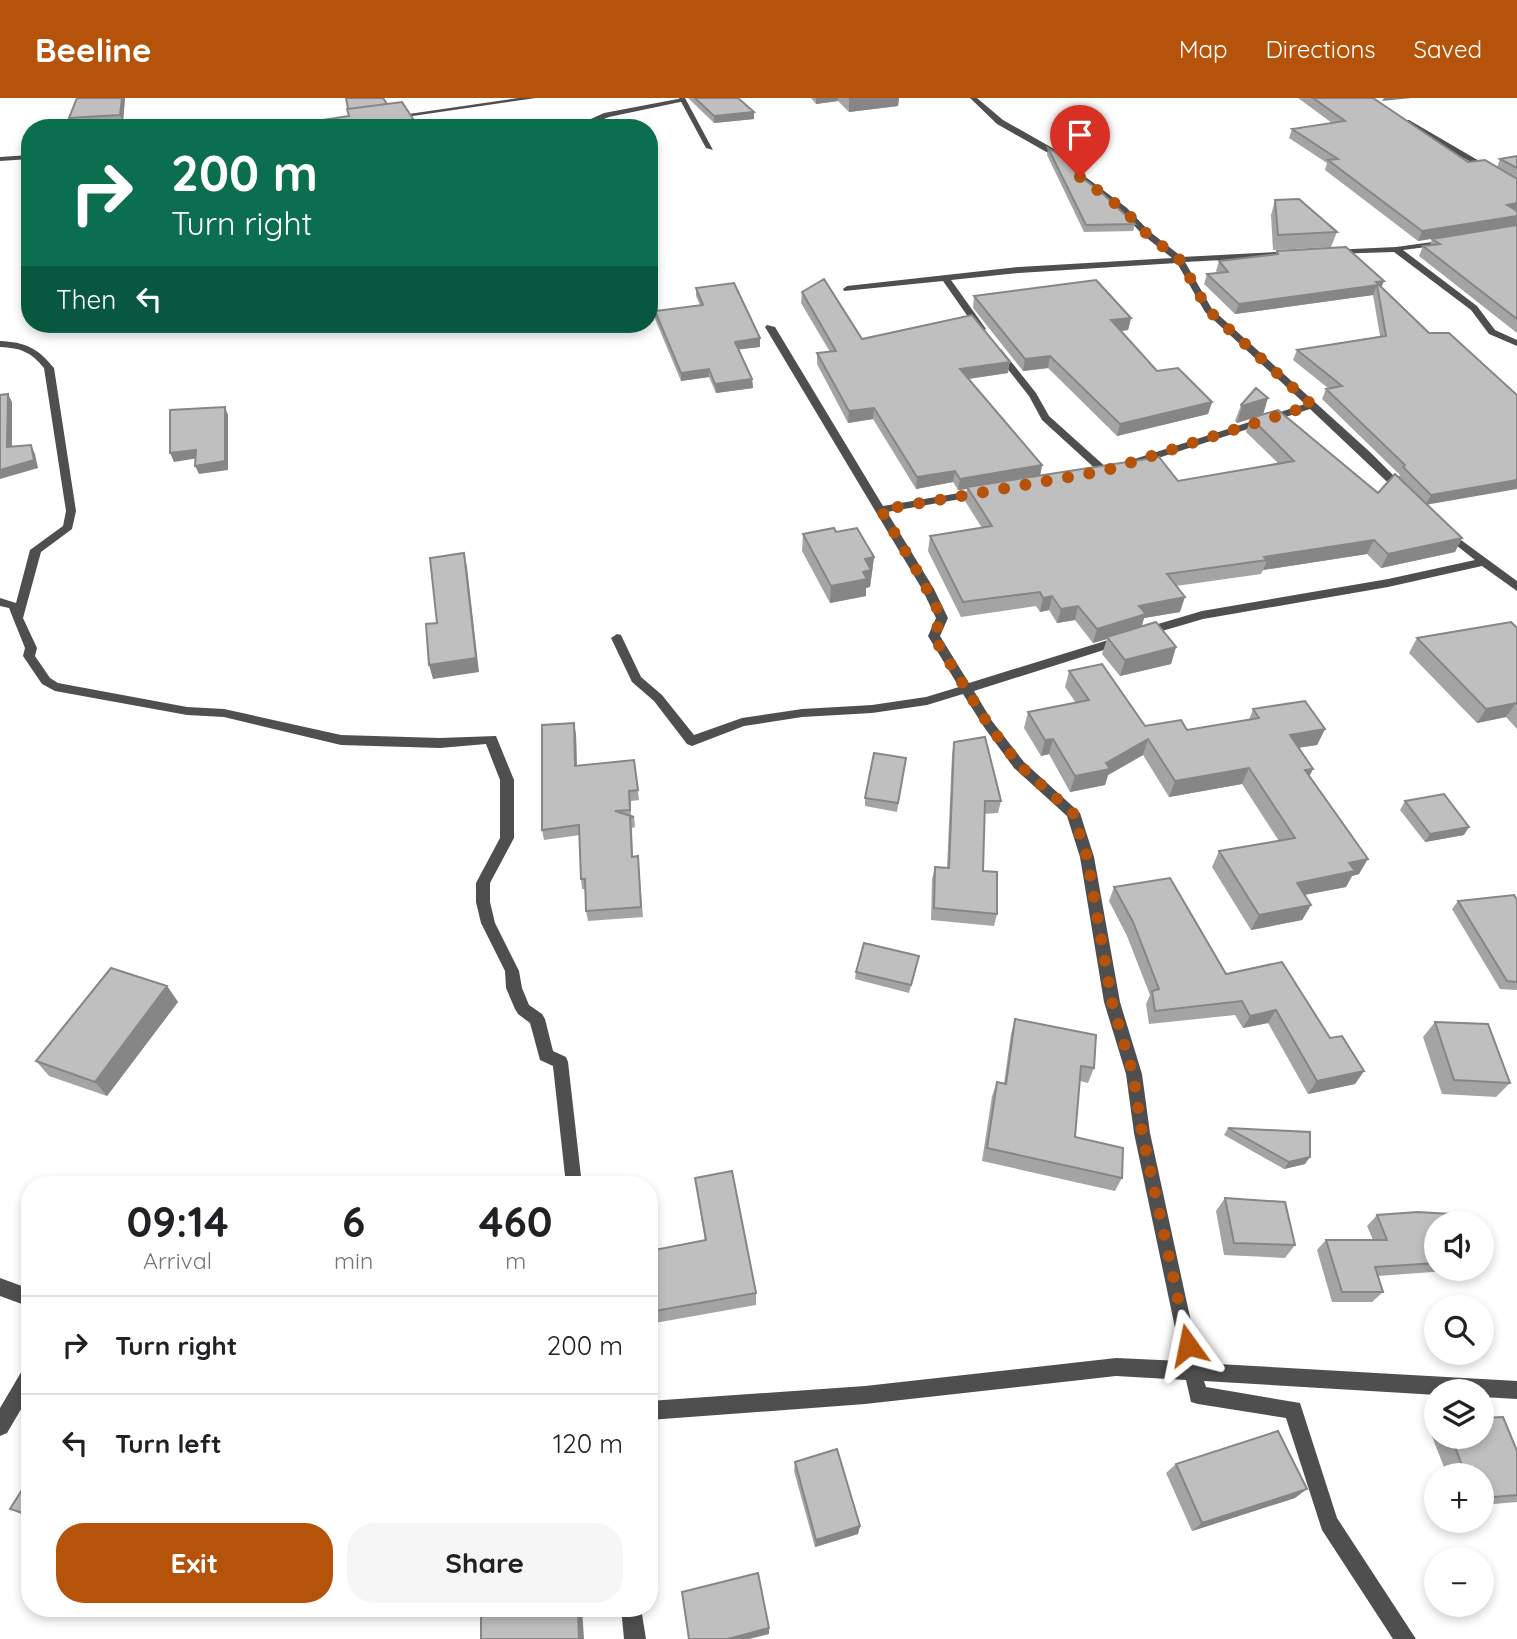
<!DOCTYPE html>
<html lang="en">
<head>
<meta charset="utf-8">
<style>
  body { margin:0; font-family:Quicksand,sans-serif; background:#f6f6f6; color:#202124; height:100vh; display:flex; flex-direction:column; font-size:26px; white-space:nowrap }
  * { box-sizing:border-box; margin:0 }
  p { font-size:23px; color:#757577 }
  .icon { flex:none; width:38px; height:38px; fill:none; stroke:currentColor; stroke-width:2; stroke-linecap:round; stroke-linejoin:round }
  .map { position:relative; flex:1; overflow:hidden }
  .sheet { position:absolute; left:21px; top:1078px; width:637px; height:441px; display:flex; flex-direction:column; background:#fff; border-radius:28px; box-shadow:0 4px 10px #0003 }
  .sheet>* { flex:none }
  .hud { position:absolute; left:21px; top:21px; width:637px; height:214px; border-radius:28px; box-shadow:0 4px 10px #0003; background:#0b6e4f; color:#fff; overflow:hidden }
  .buttons { position:absolute; left:1424px; top:1113px; display:grid; gap:14px }
  .buttons a { display:grid; place-items:center; width:70px; height:70px; border-radius:50%; background:#fff; box-shadow:0 4px 10px #0003; font-size:35px }
  .pin { position:absolute; display:grid; place-items:center; width:60px; height:60px; color:#fff; margin:-72px -30px; border-radius:50% 50% 50% 0; rotate:-45deg; box-shadow:0 0 7px #0007 }
  .pin .icon { rotate:45deg }
  .me { position:absolute; width:77px; margin:-38px; rotate:348deg; stroke-linejoin:round; filter:drop-shadow(0 0 5px #0008) }
  .turn { display:flex; align-items:center; gap:24px; height:147px; padding:0 35px; font-size:32px }
  .turn .icon { width:91px; height:91px; stroke-width:2.5 }
  .turn b { display:block; font-size:49px; line-height:60px }
  .then { display:flex; align-items:center; height:66px; padding:0 35px; background:#0003; gap:14px; font-size:26px }
  .eta { display:flex; justify-content:space-evenly; align-items:center; height:119px; text-align:center }
  .eta b { font-size:42px; font-weight:700; line-height:49px }
  .action { display:flex; gap:14px; margin-top:auto; padding:14px 35px }
  .action a { flex:1; height:80px; border-radius:28px; background:#b45309; color:#fff; font-size:28px; font-weight:700; line-height:80px; text-align:center }
  .action a+a { background:#f6f6f6; color:#202124 }
  ul { padding:0; list-style:none }
  li { display:flex; align-items:center; gap:21px; height:98px; padding:0 35px; border-top:2px solid #e0e0e0 }
  li div { flex:1 }
  li b { display:block; font-size:26px }
  li em { font-style:normal }
  header { display:flex; align-items:center; gap:42px; box-sizing:border-box; height:98px; padding:0 35px; background:#b45309; color:#fff }
  header strong { font-size:33px }
  nav { display:flex; gap:38px; margin-inline-start:auto; font-size:24px }
  .map>svg:first-child { display:block }
  .lines { fill:none; stroke-linecap:round; stroke-linejoin:round }
  .lane { fill:#4f4f4f; fill-rule:evenodd }
  .street { fill:#4f4f4f; fill-rule:evenodd }
  .wall { fill:#a4a4a4 }
  .shaded-wall { fill:#868686 }
  .building { fill:#bfbfbf; stroke:#868686; stroke-width:2 }
  .route { stroke:#b45309; stroke-width:12; stroke-dasharray:0 21.6 }
</style>
</head>
<body>
<header>
<strong>Beeline</strong>
<nav><a>Map</a><a>Directions</a><a>Saved</a></nav>
</header>
<div class="map">
<svg width="1517" height="1541" viewBox="0 0 1517 1541">
  <rect width="100%" height="100%" fill="#fff"/>
  <g class="lines">
    <!-- lane -->
    <path class="lane" d="M 683,0 L 685,3 L 609,19 L 581,30 L 571,30 L 604,15 Z"/>
    <!-- street -->
    <path class="street" d="M 518,0 L 536,0 L 392,21 L 388,19 Z
      M 679,0 L 685,0 L 713,52 L 706,50 Z
      M 970,0 L 977,0 L 1003,22 L 1070,60 L 1083,77 L 1127,110 L 1149,133 L 1182,159 L 1296,153 L 1297,155 L 1293,158 L 1185,164 L 1212,211 L 1371,355 L 1408,392 L 1408,396 L 1400,396 L 1310,311 L 1127,370 L 1119,370 L 1119,366 L 1305,306 L 1205,214 L 1177,165 L 1019,175 L 951,182 L 986,231 L 981,234 L 978,233 L 943,183 L 844,193 L 843,191 L 847,188 L 1019,169 L 1172,160 L 1143,137 L 1121,114 L 1077,81 L 1064,64 L 997,26 Z
      M 1403,22 L 1409,22 L 1517,85 L 1517,90 L 1403,26 Z
      M 30,57 L 30,61 L 0,63 L 0,59 Z
      M 1447,142 L 1451,144 L 1450,146 L 1403,152 L 1477,208 L 1495,232 L 1517,242 L 1517,248 L 1489,236 L 1471,212 L 1394,154 L 1331,156 L 1327,154 L 1331,152 L 1396,149 Z
      M 767,227 L 775,229 L 883,408 L 983,391 L 988,394 L 983,397 L 887,414 L 934,491 L 948,520 L 940,538 L 969,585 L 1118,539 L 1122,538 L 1128,542 L 1126,545 L 974,593 L 992,623 L 1024,664 L 1080,715 L 1094,759 L 1120,904 L 1142,976 L 1150,1035 L 1200,1265 L 1517,1283 L 1517,1301 L 1482,1299 L 1482,1293 L 1437,1293 L 1437,1297 L 1204,1283 L 1206,1289 L 1300,1305 L 1337,1420 L 1416,1541 L 1393,1541 L 1322,1432 L 1286,1320 L 1198,1306 L 1191,1304 L 1186,1282 L 1116,1278 L 865,1306 L 649,1322 L 649,1303 L 865,1288 L 1116,1260 L 1182,1263 L 1134,1035 L 1126,976 L 1104,904 L 1080,759 L 1067,718 L 1014,670 L 984,629 L 963,596 L 927,607 L 872,615 L 802,619 L 744,628 L 692,648 L 687,646 L 654,603 L 632,584 L 611,540 L 617,536 L 621,537 L 641,579 L 662,597 L 694,637 L 742,620 L 802,611 L 872,607 L 926,599 L 959,589 L 928,538 L 936,520 L 922,491 L 765,229 Z
      M 0,243 C 25,244 38,250 54,270 L 76,413 L 72,431 L 41,454 L 23,520 L 37,550 L 35,558 L 50,580 L 58,585 L 187,609 L 224,611 L 341,637 L 440,640 L 496,638 L 514,682 L 514,740 L 490,785 L 490,804 L 495,825 L 519,873 L 522,890 L 529,907 L 542,916 L 545,921 L 553,953 L 566,959 L 568,964 L 582,1087 L 566,1087 L 553,968 L 540,962 L 530,925 L 518,916 L 515,911 L 506,890 L 505,873 L 481,825 L 476,804 L 476,785 L 500,740 L 500,682 L 486,646 L 440,650 L 341,647 L 224,619 L 187,617 L 55,593 L 42,586 L 23,558 L 25,550 L 9,510 L 0,508 L 0,500 L 16,505 L 30,452 L 63,428 L 66,413 L 44,270 C 31,254 21,250 0,249 Z
      M 995,251 L 1001,251 L 1036,295 L 1049,318 L 1108,371 L 1108,375 L 1100,375 L 1042,322 L 1029,298 L 995,255 Z
      M 1446,431 L 1517,483 L 1517,493 L 1482,468 L 1388,489 L 1203,521 L 1145,538 L 1139,534 L 1141,531 L 1202,513 L 1388,481 L 1475,462 L 1442,436 L 1441,434 Z
      M 0,1180 L 30,1191 L 30,1209 L 0,1198 Z
      M 30,1269 L 30,1296 L 7,1335 L 0,1338 L 0,1310 L 23,1271 Z
      M 621,1510 L 641,1510 L 646,1541 L 624,1541 Z"/>
  </g>
  <!-- wall -->
  <path class="wall" d="M 125,0 L 123,24 L 72,28 L 69,20 Z
    M 688,0 L 738,0 L 754,21 L 714,25 Z
    M 811,0 L 899,0 L 898,8 L 849,14 L 838,3 L 816,6 Z
    M 1298,0 L 1373,0 L 1468,64 L 1497,69 L 1500,61 L 1517,58 L 1517,235 L 1419,158 L 1423,148 L 1430,147 L 1432,141 L 1460,136 L 1418,143 L 1325,72 L 1327,65 L 1289,40 L 1292,31 L 1332,25 Z
    M 1048,50 L 1135,126 L 1133,133 L 1084,134 L 1047,57 Z
    M 1275,102 L 1337,134 L 1331,149 L 1273,152 L 1271,117 Z
    M 1346,149 L 1381,189 L 1429,235 L 1517,297 L 1428,407 L 1462,440 L 1455,454 L 1381,470 L 1367,456 L 1263,472 L 1261,476 L 1176,488 L 1180,514 L 1144,520 L 1142,528 L 1176,549 L 1171,566 L 1120,578 L 1102,556 L 1107,541 L 1093,545 L 1075,522 L 1057,525 L 1049,512 L 1040,514 L 1036,508 L 961,519 L 928,453 L 930,438 L 982,430 L 965,403 L 967,391 L 958,392 L 953,384 L 916,391 L 873,321 L 848,325 L 817,266 L 817,255 L 830,254 L 801,205 L 802,194 L 862,241 L 1008,275 L 969,281 L 1042,367 L 1040,378 L 1178,383 L 1278,365 L 1246,334 L 1251,320 L 1237,325 L 1235,323 L 1241,307 L 1263,316 L 1378,395 L 1400,377 L 1322,301 L 1326,291 L 1328,290 L 1293,262 L 1297,252 L 1380,238 L 1373,197 L 1235,216 L 1204,186 L 1207,176 L 1218,175 L 1216,173 L 1219,163 L 1276,156 L 1277,153 Z
    M 696,190 L 760,249 L 738,251 L 752,281 L 753,290 L 716,295 L 709,279 L 681,283 L 655,221 L 655,213 L 700,207 L 696,198 Z
    M 974,198 L 1131,220 L 1128,232 L 1121,233 L 1157,273 L 1212,304 L 1208,316 L 1117,338 L 1048,270 L 1023,273 L 973,210 Z
    M 836,434 L 874,459 L 870,489 L 866,490 L 866,498 L 830,505 L 802,453 L 803,436 Z
    M 1517,530 L 1517,631 L 1506,619 L 1477,625 L 1409,555 L 1417,540 Z
    M 1069,573 L 1145,628 L 1187,632 L 1249,622 L 1253,611 L 1325,631 L 1317,647 L 1298,650 L 1313,671 L 1309,678 L 1359,776 L 1352,778 L 1346,789 L 1304,797 L 1311,807 L 1302,822 L 1251,832 L 1212,769 L 1219,753 L 1279,743 L 1242,686 L 1169,699 L 1143,657 L 1108,677 L 1105,687 L 1070,694 L 1049,656 L 1041,658 L 1024,630 L 1028,614 L 1076,605 L 1065,589 Z
    M 576,636 L 577,668 L 634,662 L 639,702 L 631,703 L 631,718 L 634,719 L 635,729 L 632,730 L 633,759 L 638,758 L 643,819 L 588,823 L 586,813 L 585,791 L 582,791 L 581,781 L 580,737 L 544,742 L 542,732 Z
    M 954,644 L 1001,703 L 998,715 L 984,716 L 983,773 L 997,816 L 994,828 L 931,822 L 932,781 L 935,769 L 947,770 L 952,657 Z
    M 906,660 L 897,714 L 865,708 L 865,700 Z
    M 1405,703 L 1464,737 L 1425,744 L 1400,712 Z
    M 1114,789 L 1226,876 L 1330,940 L 1364,973 L 1355,986 L 1308,996 L 1268,925 L 1243,930 L 1235,917 L 1149,926 L 1146,906 L 1150,897 L 1127,838 L 1109,803 Z
    M 1517,802 L 1517,892 L 1500,891 L 1452,811 L 1458,803 Z
    M 917,866 L 909,895 L 855,881 L 856,874 Z
    M 167,888 L 178,904 L 107,998 L 49,978 L 36,963 Z
    M 1015,921 L 1094,970 L 1088,985 L 1080,983 L 1075,1039 L 1122,1080 L 1115,1093 L 982,1063 L 992,998 L 997,984 L 1004,985 L 1011,936 Z
    M 1435,924 L 1510,985 L 1496,999 L 1442,996 L 1423,939 Z
    M 1228,1030 L 1305,1066 L 1284,1071 L 1224,1037 Z
    M 695,1080 L 756,1195 L 756,1207 L 649,1226 L 649,1153 L 705,1143 Z
    M 1225,1100 L 1295,1147 L 1285,1160 L 1224,1157 L 1216,1113 Z
    M 1377,1117 L 1437,1125 L 1437,1171 L 1461,1171 L 1460,1172 L 1378,1178 L 1383,1194 L 1372,1204 L 1332,1204 L 1317,1152 L 1326,1142 L 1373,1142 L 1367,1128 Z
    M 1437,1328 L 1437,1339 L 1482,1339 L 1517,1353 L 1517,1404 L 1482,1407 L 1482,1377 L 1447,1377 L 1430,1333 Z
    M 795,1364 L 860,1428 L 858,1436 L 815,1449 L 794,1373 Z
    M 1176,1366 L 1295,1400 L 1192,1433 L 1166,1375 Z
    M 30,1379 L 30,1420 L 10,1411 Z"/>
  <!-- shaded-wall -->
  <path class="shaded-wall" d="M 122,0 L 125,0 L 123,24 L 120,17 Z
    M 816,0 L 838,0 L 838,3 L 816,6 Z
    M 849,0 L 899,0 L 898,8 L 849,14 Z
    M 1384,0 L 1412,0 L 1382,3 Z
    M 754,14 L 754,21 L 714,25 L 714,18 Z
    M 1517,105 L 1517,114 L 1507,107 Z
    M 1517,118 L 1517,127 L 1418,143 L 1422,133 Z
    M 1384,183 L 1380,193 L 1377,187 L 1373,197 L 1235,216 L 1239,206 Z
    M 1131,220 L 1128,232 L 1109,234 L 1111,222 Z
    M 760,240 L 760,249 L 735,252 L 735,244 Z
    M 1050,258 L 1048,270 L 1023,273 L 1025,261 Z
    M 1010,264 L 1008,275 L 959,282 L 960,271 Z
    M 709,271 L 709,279 L 681,283 L 681,275 Z
    M 752,281 L 753,290 L 716,295 L 715,286 Z
    M 8,296 L 12,304 L 12,357 L 7,349 Z
    M 1268,300 L 1263,317 L 1237,325 L 1242,308 Z
    M 1212,304 L 1208,316 L 1117,338 L 1120,326 Z
    M 225,309 L 228,317 L 228,372 L 199,376 L 195,368 Z
    M 874,310 L 873,321 L 848,325 L 849,313 Z
    M 31,347 L 35,356 L 38,370 L 0,381 L 0,372 Z
    M 196,352 L 199,360 L 174,364 L 170,355 Z
    M 1042,367 L 1040,378 L 967,389 L 967,391 L 958,392 L 960,381 Z
    M 955,373 L 953,384 L 916,391 L 917,379 Z
    M 1517,382 L 1517,391 L 1425,407 L 1431,397 Z
    M 1462,440 L 1455,454 L 1381,470 L 1388,456 Z
    M 1374,442 L 1367,456 L 1263,472 L 1267,462 L 1264,459 Z
    M 464,455 L 467,469 L 479,574 L 433,581 L 429,567 Z
    M 874,459 L 870,489 L 866,490 L 866,498 L 830,505 L 831,488 L 865,461 Z
    M 1052,498 L 1049,512 L 1040,514 L 1043,500 Z
    M 1185,499 L 1180,514 L 1144,520 L 1141,530 L 1107,539 L 1107,541 L 1093,545 L 1097,531 L 1139,508 Z
    M 1078,508 L 1075,522 L 1057,525 L 1061,511 Z
    M 1176,549 L 1171,566 L 1120,578 L 1125,562 Z
    M 1516,605 L 1506,619 L 1477,625 L 1486,611 Z
    M 574,625 L 576,636 L 577,679 L 575,668 Z
    M 1325,631 L 1317,647 L 1282,652 L 1290,637 Z
    M 1053,641 L 1049,656 L 1041,658 L 1045,642 Z
    M 1148,641 L 1143,657 L 1108,677 L 1105,687 L 1070,694 L 1075,678 L 1106,665 Z
    M 1249,670 L 1242,686 L 1169,699 L 1175,683 Z
    M 1313,671 L 1305,687 L 1305,672 Z
    M 1469,729 L 1464,737 L 1425,744 L 1430,736 Z
    M 1368,761 L 1359,776 L 1352,778 L 1346,789 L 1288,800 L 1297,785 L 1349,765 Z
    M 1311,807 L 1302,822 L 1251,832 L 1259,817 Z
    M 167,888 L 178,904 L 107,998 L 95,984 Z
    M 1276,912 L 1268,925 L 1243,930 L 1250,918 Z
    M 1364,973 L 1355,986 L 1308,996 L 1317,983 Z
    M 1310,1059 L 1305,1066 L 1284,1071 L 1289,1064 Z
    M 1307,1391 L 1295,1400 L 1192,1433 L 1202,1425 Z
    M 860,1428 L 858,1436 L 815,1449 L 816,1442 Z
    M 578,1510 L 582,1510 L 584,1541 L 579,1541 Z
    M 769,1530 L 769,1536 L 749,1541 L 728,1541 Z"/>
  <!-- building -->
  <path class="building" d="M 77,0 L 122,0 L 120,17 L 69,20 Z
    M 346,0 L 383,0 L 387,6 L 348,11 Z
    M 695,0 L 738,0 L 754,14 L 714,18 Z
    M 1313,0 L 1373,0 L 1468,64 L 1485,62 L 1517,81 L 1517,105 L 1507,107 L 1517,113 L 1517,118 L 1422,133 L 1328,62 L 1338,61 L 1292,31 L 1345,23 Z
    M 402,4 L 419,30 L 298,30 L 296,26 L 349,18 L 347,11 Z
    M 1048,50 L 1064,59 L 1077,76 L 1102,95 L 1135,126 L 1086,127 Z
    M 1517,58 L 1517,70 L 1500,61 Z
    M 1299,101 L 1337,134 L 1278,137 L 1275,102 Z
    M 1517,127 L 1517,221 L 1423,148 L 1440,146 L 1432,141 Z
    M 1346,149 L 1384,183 L 1376,184 L 1429,235 L 1449,235 L 1517,297 L 1517,382 L 1431,397 L 1403,369 L 1405,367 L 1326,291 L 1342,288 L 1297,252 L 1386,238 L 1377,187 L 1239,206 L 1207,176 L 1228,174 L 1219,163 L 1278,156 L 1277,153 Z
    M 824,181 L 862,241 L 972,217 L 1010,264 L 960,271 L 1042,367 L 960,381 L 955,373 L 917,379 L 874,310 L 849,313 L 817,255 L 836,253 L 802,194 Z
    M 1096,182 L 1131,220 L 1111,222 L 1157,273 L 1178,270 L 1212,304 L 1120,326 L 1050,258 L 1025,261 L 974,198 Z
    M 734,185 L 760,240 L 735,244 L 752,281 L 715,286 L 709,271 L 681,275 L 655,213 L 703,207 L 696,190 Z
    M 1256,290 L 1268,300 L 1242,308 L 1241,307 Z
    M 8,296 L 7,349 L 31,347 L 34,362 L 0,372 L 0,297 Z
    M 225,309 L 225,363 L 195,368 L 196,352 L 170,355 L 170,312 Z
    M 1278,312 L 1378,395 L 1395,376 L 1462,440 L 1388,456 L 1374,442 L 1264,459 L 1267,462 L 1167,476 L 1185,499 L 1139,508 L 1146,516 L 1097,531 L 1078,508 L 1061,511 L 1052,498 L 1043,500 L 1040,494 L 963,504 L 930,438 L 992,428 L 967,389 L 1159,359 L 1178,383 L 1294,363 L 1251,320 Z
    M 834,430 L 836,434 L 857,430 L 874,459 L 865,461 L 871,472 L 863,474 L 867,481 L 831,488 L 803,436 Z
    M 464,455 L 476,560 L 429,567 L 426,526 L 437,525 L 430,460 Z
    M 1156,524 L 1176,549 L 1125,562 L 1107,539 Z
    M 1511,524 L 1517,530 L 1517,606 L 1516,605 L 1486,611 L 1417,540 Z
    M 1102,566 L 1145,628 L 1181,622 L 1187,632 L 1259,620 L 1253,611 L 1305,603 L 1325,631 L 1290,637 L 1313,671 L 1305,672 L 1368,761 L 1349,765 L 1355,773 L 1297,785 L 1311,807 L 1259,817 L 1219,753 L 1295,740 L 1249,670 L 1175,683 L 1148,641 L 1106,665 L 1110,671 L 1075,678 L 1053,641 L 1045,642 L 1028,614 L 1089,602 L 1069,573 Z
    M 574,625 L 575,668 L 634,662 L 638,692 L 629,693 L 630,712 L 615,713 L 634,719 L 630,719 L 632,759 L 638,758 L 641,809 L 586,813 L 585,781 L 581,781 L 579,727 L 542,732 L 542,627 Z
    M 985,639 L 1001,703 L 985,703 L 983,773 L 997,774 L 997,816 L 934,810 L 935,769 L 949,770 L 954,644 Z
    M 874,655 L 906,660 L 898,705 L 865,700 Z
    M 1444,696 L 1469,729 L 1430,736 L 1405,703 Z
    M 1170,780 L 1226,876 L 1282,864 L 1330,940 L 1342,938 L 1364,973 L 1317,983 L 1276,912 L 1250,918 L 1242,903 L 1155,913 L 1152,893 L 1159,891 L 1133,824 L 1114,789 Z
    M 1514,797 L 1517,802 L 1517,884 L 1507,883 L 1458,803 Z
    M 864,845 L 919,858 L 911,887 L 856,874 Z
    M 111,870 L 167,888 L 95,984 L 36,963 Z
    M 1015,921 L 1096,937 L 1094,970 L 1081,968 L 1075,1039 L 1123,1050 L 1122,1080 L 987,1050 L 997,984 L 1006,986 Z
    M 1435,924 L 1488,926 L 1510,985 L 1454,982 Z
    M 1228,1030 L 1310,1034 L 1310,1059 L 1289,1064 Z
    M 732,1073 L 756,1195 L 649,1214 L 649,1153 L 706,1142 L 695,1080 Z
    M 1225,1100 L 1285,1104 L 1295,1147 L 1234,1145 Z
    M 1418,1114 L 1451,1116 L 1455,1125 L 1437,1125 L 1437,1165 L 1375,1169 L 1383,1194 L 1342,1194 L 1326,1142 L 1387,1142 L 1377,1117 Z
    M 1503,1319 L 1517,1353 L 1517,1397 L 1482,1400 L 1482,1377 L 1466,1377 L 1451,1339 L 1482,1339 L 1482,1320 Z
    M 1278,1333 L 1307,1391 L 1202,1425 L 1176,1366 Z
    M 837,1351 L 860,1428 L 816,1442 L 795,1364 Z
    M 30,1379 L 30,1417 L 10,1411 Z
    M 758,1475 L 769,1530 L 728,1541 L 689,1541 L 682,1494 Z
    M 481,1510 L 578,1510 L 579,1541 L 481,1541 Z"/>
  <g class="lines">
    <!-- route -->
    <path class="route" d="M 1080,79 L 1124,112 L 1146,135 L 1180,162 L 1208,212 L 1312,307 L 1104,373 L 881,412 L 920,478 L 942,520 L 933,538 L 988,626 L 1019,667 L 1073,715 L 1087,759 L 1112,904 L 1133,976 L 1142,1035 L 1188,1247"/>
  </g>
</svg>
<div class="buttons">
<a><svg class="icon" aria-label="sound" viewBox="0 0 24 24"><path d="M4 9h4l5-4v14l-5-4H4zM17 9q2 3 0 6"/></svg></a>
<a><svg class="icon" aria-label="search" viewBox="0 0 24 24"><circle cx="10" cy="10" r="6"/><path d="M15 15l6 6"/></svg></a>
<a><svg class="icon" aria-label="layers" viewBox="0 0 24 24"><path d="M12 4l9 5-9 5-9-5zM3 14l9 5 9-5"/></svg></a>
<a>+</a>
<a>−</a>
</div>
<div class="pin" style="left:1080px;top:79px;background:#d93025"><svg class="icon" aria-label="arrive" viewBox="0 0 24 24"><path d="M6 21V4h12l-3 4 3 4H6"/></svg></div>
<svg class="me" style="left:1188px;top:1247px" viewBox="-20 -20 40 40"><path d="M0-17L14 15 0 8-14 15z" fill="#b45309" stroke="#fff" stroke-width="4"/></svg>
<div class="hud">
<div class="turn"><svg class="icon" aria-label="right" viewBox="0 0 24 24"><path d="M7 20v-9h11M14 6l5 5-5 5"/></svg><div><b>200 m</b>Turn right</div></div>
<div class="then">Then<svg class="icon" aria-label="left" viewBox="0 0 24 24"><path d="M17 20v-9H6M10 6l-5 5 5 5"/></svg></div>
</div>
<section class="sheet">
<div class="eta">
<div><b>09:14</b><p>Arrival</p></div>
<div><b>6</b><p>min</p></div>
<div><b>460</b><p>m</p></div>
</div>
<ul>
<li><svg class="icon" aria-label="right" viewBox="0 0 24 24"><path d="M7 20v-9h11M14 6l5 5-5 5"/></svg><div><b>Turn right</b></div><em>200 m</em></li>
<li><svg class="icon" aria-label="left" viewBox="0 0 24 24"><path d="M17 20v-9H6M10 6l-5 5 5 5"/></svg><div><b>Turn left</b></div><em>120 m</em></li>
</ul>
<div class="action"><a>Exit</a><a>Share</a></div>
</section>
</div>
</body>
</html>
